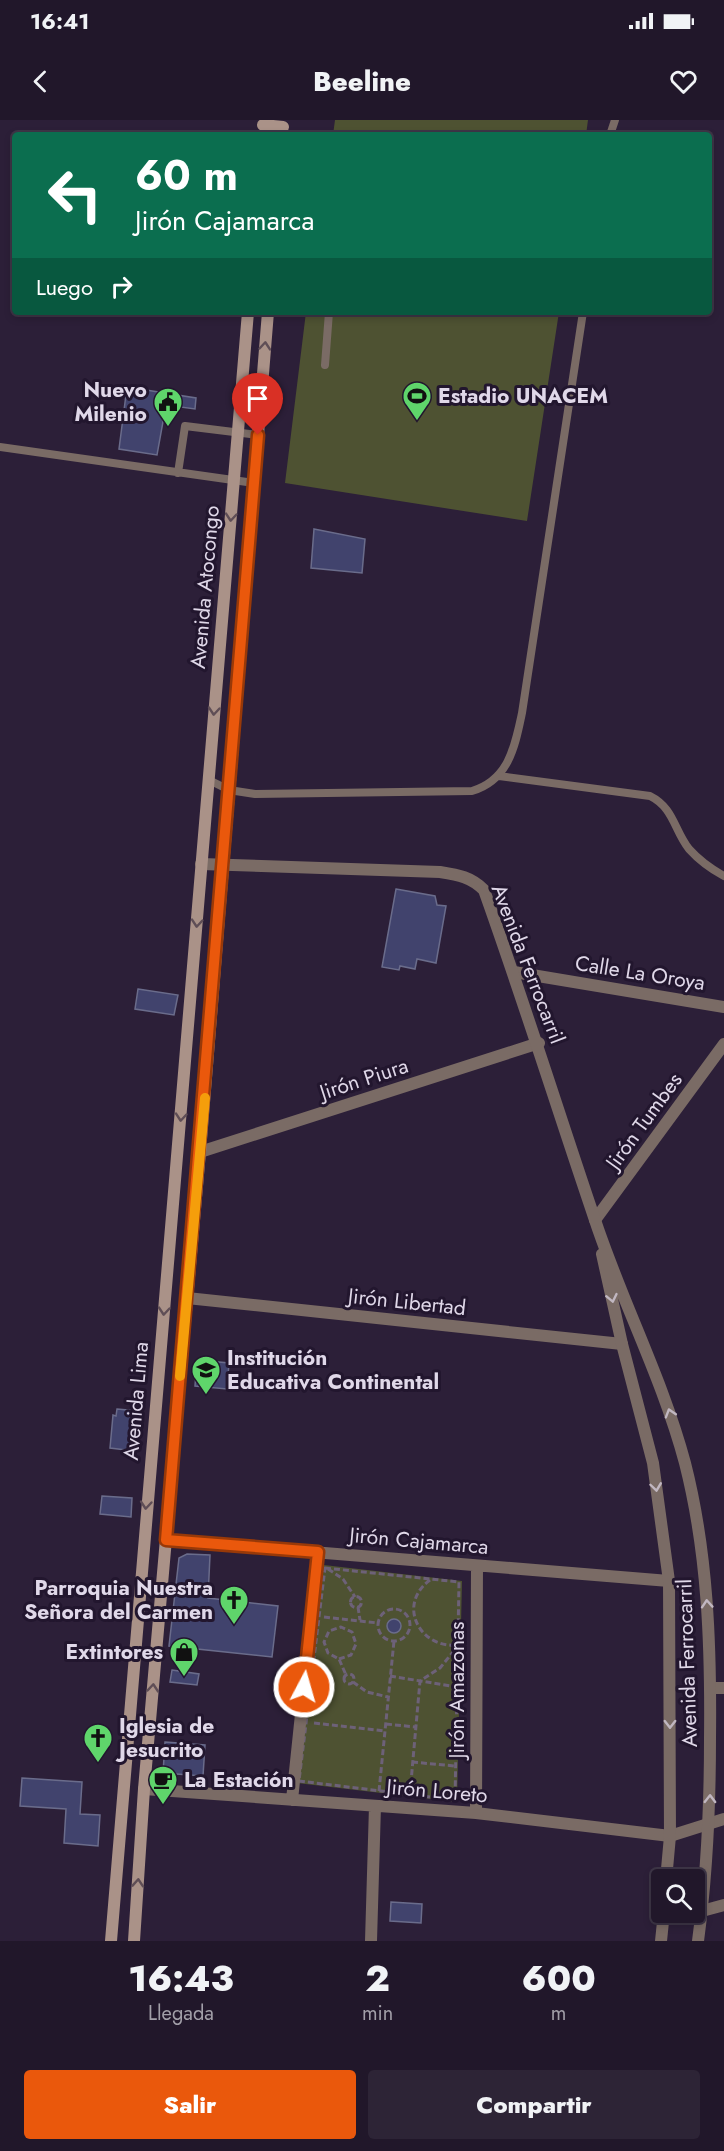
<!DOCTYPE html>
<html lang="es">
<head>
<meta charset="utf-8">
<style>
  body { margin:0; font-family:Jost,sans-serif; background:#2d2436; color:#f1f3f6; height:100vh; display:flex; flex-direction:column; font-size:22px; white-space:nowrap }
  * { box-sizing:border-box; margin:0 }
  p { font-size:20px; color:#a29fa8 }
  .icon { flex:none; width:33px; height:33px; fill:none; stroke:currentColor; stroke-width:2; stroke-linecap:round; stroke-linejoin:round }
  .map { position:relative; height:1821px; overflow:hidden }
  .panel { display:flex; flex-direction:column; background:#21172a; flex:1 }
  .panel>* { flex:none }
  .top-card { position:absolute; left:12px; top:12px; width:700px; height:183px; border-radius:6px; box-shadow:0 3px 9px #0003,0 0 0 2px #3e3647; background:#0b6e4f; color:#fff; overflow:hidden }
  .tools { position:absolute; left:651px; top:1749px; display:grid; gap:12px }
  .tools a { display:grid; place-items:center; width:54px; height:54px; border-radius:6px; background:#21172a; box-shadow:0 3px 9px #0003,0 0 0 2px #3e3647; font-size:30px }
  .pin { position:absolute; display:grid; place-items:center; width:51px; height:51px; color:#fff; margin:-62px -26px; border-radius:50% 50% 50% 0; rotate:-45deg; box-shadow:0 0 6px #0007 }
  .pin .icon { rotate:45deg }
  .me { position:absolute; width:66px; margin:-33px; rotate:6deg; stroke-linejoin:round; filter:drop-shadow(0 0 4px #0008) }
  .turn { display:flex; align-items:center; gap:21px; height:126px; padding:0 24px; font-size:27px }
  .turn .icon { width:78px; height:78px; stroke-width:2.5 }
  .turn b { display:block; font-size:42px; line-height:51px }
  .then { display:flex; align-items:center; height:57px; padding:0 24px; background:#0003; gap:12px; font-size:22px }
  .eta { display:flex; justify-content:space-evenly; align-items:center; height:102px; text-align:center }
  .eta b { font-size:36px; font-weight:800; line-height:42px }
  .primary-button { display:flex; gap:12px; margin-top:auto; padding:12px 24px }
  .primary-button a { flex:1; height:69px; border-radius:6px; background:#ea580c; color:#fff; font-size:24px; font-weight:800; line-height:69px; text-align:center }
  .primary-button a+a { background:#2d2436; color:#f1f3f6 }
  .status { display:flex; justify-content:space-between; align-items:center; height:42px; padding:0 30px; background:#21172a; direction:ltr }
  .status svg { height:16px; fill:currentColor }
  header { display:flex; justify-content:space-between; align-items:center; height:78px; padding:0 24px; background:#21172a; font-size:27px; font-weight:800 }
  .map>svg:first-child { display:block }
  .green { fill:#4e5232 }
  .building { fill:#41436d; stroke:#6a6c8b; stroke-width:1.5 }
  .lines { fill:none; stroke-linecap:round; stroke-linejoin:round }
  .path { stroke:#6d6178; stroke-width:3; stroke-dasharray:6 3; stroke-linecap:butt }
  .service { stroke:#7a6b65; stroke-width:8 }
  .minor { stroke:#7a6b65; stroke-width:12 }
  .tertiary { stroke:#7a6b65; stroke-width:12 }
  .secondary { stroke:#aa9288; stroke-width:12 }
  .oneway { stroke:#5f4e56 }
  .oneway2 { stroke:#c1b7c1 }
  .route-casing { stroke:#983908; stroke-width:15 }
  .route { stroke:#ea580c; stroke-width:10 }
  .slow { stroke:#f59e0b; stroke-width:10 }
  .labels { text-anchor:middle; stroke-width:6; stroke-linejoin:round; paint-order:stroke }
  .poi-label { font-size:21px; font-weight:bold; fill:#e0d8e9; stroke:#22162e; text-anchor:start }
  .street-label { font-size:21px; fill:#e0d8e9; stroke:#22162e }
</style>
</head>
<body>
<div class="status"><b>16:41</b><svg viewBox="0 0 49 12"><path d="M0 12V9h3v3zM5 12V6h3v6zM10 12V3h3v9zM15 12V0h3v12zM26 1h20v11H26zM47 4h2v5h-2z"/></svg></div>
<header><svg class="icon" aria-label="back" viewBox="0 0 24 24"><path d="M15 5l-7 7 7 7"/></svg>Beeline<svg class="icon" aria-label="heart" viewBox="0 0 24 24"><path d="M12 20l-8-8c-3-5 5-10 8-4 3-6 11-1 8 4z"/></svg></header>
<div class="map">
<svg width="724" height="1821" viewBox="0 0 724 1821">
  <rect width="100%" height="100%" fill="#2c1f38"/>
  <!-- green -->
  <path class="green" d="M 335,0 L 588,0 L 586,15 L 333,15 Z
    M 306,192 L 559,192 L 527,401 L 285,363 Z
    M 324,1445 L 462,1461 L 457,1682 L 297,1663 Z"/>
  <!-- building -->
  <path class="building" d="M 127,267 L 196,278 L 195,289 L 166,285 L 157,335 L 119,329 Z
    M 314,409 L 365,419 L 362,453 L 311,448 Z
    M 396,769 L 435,776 L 437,785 L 446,786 L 436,843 L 417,839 L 415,849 L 400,846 L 399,850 L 382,847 Z
    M 138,869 L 178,875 L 174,895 L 135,889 Z
    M 197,1240 L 229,1243 L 227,1269 L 195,1266 Z
    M 117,1289 L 138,1291 L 134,1331 L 110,1328 L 113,1295 L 116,1296 Z
    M 102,1376 L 132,1378 L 131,1397 L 100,1394 Z
    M 187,1434 L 210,1435 L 208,1478 L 278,1486 L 272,1537 L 169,1526 L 179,1438 Z
    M387 1506a7 7 0 1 1 14 0a7 7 0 1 1-14 0Z
    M 172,1550 L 199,1554 L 197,1565 L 170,1562 Z
    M 165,1622 L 205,1625 L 203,1656 L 163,1653 Z
    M 22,1658 L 82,1662 L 80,1694 L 100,1695 L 98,1726 L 64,1723 L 66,1689 L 20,1686 Z
    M 391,1782 L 422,1784 L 421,1803 L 390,1801 Z"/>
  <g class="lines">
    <!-- path -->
    <path class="path" d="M 325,1448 L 459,1462 L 455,1680 L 299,1661 Z
      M 328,1449 L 343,1459 L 355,1477
      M 430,1460 C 396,1485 420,1529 458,1525
      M350.5 1482a5.5 5.5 0 1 1 11 0a5.5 5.5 0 1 1-11 0Z
      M 358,1487 L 360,1500
      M378 1505a16 16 0 1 1 32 0a16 16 0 1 1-32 0Z
      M 324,1497 L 378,1503
      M 339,1539 L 351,1535 L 356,1524 L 352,1512 L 341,1507 L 329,1511 L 324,1522 L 328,1533 L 339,1539 L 346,1555
      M344 1559a5 5 0 1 1 10 0a5 5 0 1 1-10 0Z
      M 390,1556 L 457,1567
      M 353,1562 L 367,1572 L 388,1577
      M 314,1603 L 385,1611
      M 386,1604 L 415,1607
      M 412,1642 L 455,1646
      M 379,1671 L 394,1521
      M 410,1673 L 420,1561 L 440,1548 L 457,1527"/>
    <!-- service -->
    <path class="service" d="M 610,15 L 615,0
      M 325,245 L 329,192
      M 0,327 L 254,363
      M 178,353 L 185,306 L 258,315
      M 499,656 L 650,676 C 674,688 674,710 689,729 C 698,739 713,750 724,756
      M 209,660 L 229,670 L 255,674 L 472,671 C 509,660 515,626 522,593 L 583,192"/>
    <!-- minor -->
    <path class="minor" d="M 514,852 L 724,887
      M 200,1032 L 539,923
      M 595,1100 L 724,924
      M 187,1178 L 622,1224
      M 166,1420 L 669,1461
      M 711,1568 L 724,1568
      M 144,1669 L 476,1693 L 670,1716 L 724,1699
      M 292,1680 L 318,1432
      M 476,1693 L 477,1446
      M 702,1791 L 724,1785
      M 371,1821 L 375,1686"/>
    <!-- tertiary -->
    <path class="tertiary" d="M 201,744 L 440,752 C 459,755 471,757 484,770 C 523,879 557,988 594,1097 C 621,1180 662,1257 685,1343 C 708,1433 711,1527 710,1619 C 710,1687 707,1754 698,1821
      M 602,1134 L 622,1224 L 653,1343 L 669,1461 L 670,1716 L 666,1760
      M 661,1821 L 664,1792"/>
    <!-- secondary -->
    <path class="secondary" d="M 263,5 L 283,7
      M 111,1821 L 248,192
      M 134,1821 L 144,1669 L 200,1032 L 268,192"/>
  </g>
  <!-- one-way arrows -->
  <defs><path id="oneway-chevron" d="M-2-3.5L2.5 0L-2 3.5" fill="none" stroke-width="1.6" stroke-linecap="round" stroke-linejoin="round" transform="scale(1.5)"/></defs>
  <g class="oneway">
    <use href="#oneway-chevron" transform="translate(265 226) rotate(-85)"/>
    <use href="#oneway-chevron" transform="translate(231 397) rotate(95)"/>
    <use href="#oneway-chevron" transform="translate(214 591) rotate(95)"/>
    <use href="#oneway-chevron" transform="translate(197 803) rotate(95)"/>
    <use href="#oneway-chevron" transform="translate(181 997) rotate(95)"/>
    <use href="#oneway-chevron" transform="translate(164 1191) rotate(95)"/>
    <use href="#oneway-chevron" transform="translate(146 1385) rotate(95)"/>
    <use href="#oneway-chevron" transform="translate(153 1568) rotate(-85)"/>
    <use href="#oneway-chevron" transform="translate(138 1763) rotate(-86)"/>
  </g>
  <g class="oneway2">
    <use href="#oneway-chevron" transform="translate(612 1178) rotate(78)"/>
    <use href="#oneway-chevron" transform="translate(670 1293) rotate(-107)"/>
    <use href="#oneway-chevron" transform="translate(656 1367) rotate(82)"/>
    <use href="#oneway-chevron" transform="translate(707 1484) rotate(-94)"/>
    <use href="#oneway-chevron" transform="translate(670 1604) rotate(90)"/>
    <use href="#oneway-chevron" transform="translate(710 1679) rotate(-89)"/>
  </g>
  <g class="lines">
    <!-- route casing -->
    <g class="route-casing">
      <path id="route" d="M 258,315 L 166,1420 L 318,1432 L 304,1567"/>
    </g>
    <!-- route -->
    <use href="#route" class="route"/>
    <!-- slow -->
    <path class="slow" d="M 180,1256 L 205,978"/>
  </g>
  <!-- icons -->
  <defs>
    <g id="stadium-pin" transform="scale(1.5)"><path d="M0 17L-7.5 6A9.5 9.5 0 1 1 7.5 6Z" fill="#5fd56b" stroke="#22162e"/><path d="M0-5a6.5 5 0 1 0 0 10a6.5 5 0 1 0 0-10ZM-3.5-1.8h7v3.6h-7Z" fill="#111"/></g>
    <g id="civic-pin" transform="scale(1.5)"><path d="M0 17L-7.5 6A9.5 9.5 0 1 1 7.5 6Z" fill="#5fd56b" stroke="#22162e"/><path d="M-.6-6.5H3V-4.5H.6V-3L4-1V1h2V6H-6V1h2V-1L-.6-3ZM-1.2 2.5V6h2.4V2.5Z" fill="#111"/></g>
    <g id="school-pin" transform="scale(1.5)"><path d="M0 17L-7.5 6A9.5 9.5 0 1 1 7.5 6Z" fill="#5fd56b" stroke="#22162e"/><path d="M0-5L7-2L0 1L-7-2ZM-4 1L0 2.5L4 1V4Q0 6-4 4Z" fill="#111"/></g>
    <g id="church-pin" transform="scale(1.5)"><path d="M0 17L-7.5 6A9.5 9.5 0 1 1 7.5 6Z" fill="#5fd56b" stroke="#22162e"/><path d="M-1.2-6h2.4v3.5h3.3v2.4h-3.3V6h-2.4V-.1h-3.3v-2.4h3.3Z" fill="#111"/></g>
    <g id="shop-pin" transform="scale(1.5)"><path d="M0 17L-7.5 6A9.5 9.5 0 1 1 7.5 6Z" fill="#5fd56b" stroke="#22162e"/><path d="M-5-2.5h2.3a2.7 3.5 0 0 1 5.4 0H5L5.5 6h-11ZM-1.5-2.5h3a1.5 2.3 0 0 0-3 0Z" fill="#111"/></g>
    <g id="cafe-pin" transform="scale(1.5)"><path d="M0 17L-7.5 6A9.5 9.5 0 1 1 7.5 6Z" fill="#5fd56b" stroke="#22162e"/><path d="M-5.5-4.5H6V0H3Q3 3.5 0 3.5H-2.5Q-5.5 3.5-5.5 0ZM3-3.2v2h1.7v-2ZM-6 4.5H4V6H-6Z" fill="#111"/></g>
  </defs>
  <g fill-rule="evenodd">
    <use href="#stadium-pin" x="417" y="276"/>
    <use href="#civic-pin" x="168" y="282"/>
    <use href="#school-pin" x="206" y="1250"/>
    <use href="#church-pin" x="234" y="1480"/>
    <use href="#shop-pin" x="184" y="1532"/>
    <use href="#church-pin" x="98" y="1618"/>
    <use href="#cafe-pin" x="163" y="1660"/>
  </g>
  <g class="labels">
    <!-- poi labels -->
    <g class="poi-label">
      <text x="147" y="277" text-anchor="end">Nuevo<tspan x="147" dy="24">Milenio</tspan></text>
      <text x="438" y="283">Estadio UNACEM</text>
      <text x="227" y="1245">Institución<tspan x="227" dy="24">Educativa Continental</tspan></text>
      <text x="213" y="1475" text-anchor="end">Parroquia Nuestra<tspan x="213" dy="24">Señora del Carmen</tspan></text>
      <text x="163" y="1539" text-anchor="end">Extintores</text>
      <text x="119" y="1613">Iglesia de<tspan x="119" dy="24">Jesucrito</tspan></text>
      <text x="184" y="1667">La Estación</text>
    </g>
    <!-- street labels -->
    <g class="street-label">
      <text transform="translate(205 467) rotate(-85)" y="7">Avenida Atocongo</text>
      <text transform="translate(528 844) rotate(69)" y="7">Avenida Ferrocarril</text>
      <text transform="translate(640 853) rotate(9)" y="7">Calle La Oroya</text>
      <text transform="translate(364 959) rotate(-18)" y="7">Jirón Piura</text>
      <text transform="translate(644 1001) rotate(-54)" y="7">Jirón Tumbes</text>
      <text transform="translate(407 1182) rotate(6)" y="7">Jirón Libertad</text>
      <text transform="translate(136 1281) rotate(-85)" y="7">Avenida Lima</text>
      <text transform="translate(419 1421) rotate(5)" y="7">Jirón Cajamarca</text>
      <text transform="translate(687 1543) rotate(-92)" y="7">Avenida Ferrocarril</text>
      <text transform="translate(457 1570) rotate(-90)" y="7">Jirón Amazonas</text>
      <text transform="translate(437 1671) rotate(5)" y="7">Jirón Loreto</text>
    </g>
  </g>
</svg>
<div class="tools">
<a><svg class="icon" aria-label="search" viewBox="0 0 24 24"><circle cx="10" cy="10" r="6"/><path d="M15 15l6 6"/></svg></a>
</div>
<div class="pin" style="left:258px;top:315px;background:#d93025"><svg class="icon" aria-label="arrive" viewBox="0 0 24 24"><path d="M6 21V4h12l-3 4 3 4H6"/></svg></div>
<svg class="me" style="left:304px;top:1567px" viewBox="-20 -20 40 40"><circle r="17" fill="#ea580c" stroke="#fff" stroke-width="3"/><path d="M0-11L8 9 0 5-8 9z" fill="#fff"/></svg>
<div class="top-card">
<div class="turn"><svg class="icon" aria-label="left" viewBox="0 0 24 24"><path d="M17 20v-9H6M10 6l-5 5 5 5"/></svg><div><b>60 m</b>Jirón Cajamarca</div></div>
<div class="then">Luego<svg class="icon" aria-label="right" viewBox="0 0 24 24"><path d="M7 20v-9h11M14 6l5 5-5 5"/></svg></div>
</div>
</div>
<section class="panel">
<div class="eta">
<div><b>16:43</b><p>Llegada</p></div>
<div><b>2</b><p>min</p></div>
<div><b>600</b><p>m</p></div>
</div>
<div class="primary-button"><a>Salir</a><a>Compartir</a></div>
</section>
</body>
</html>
